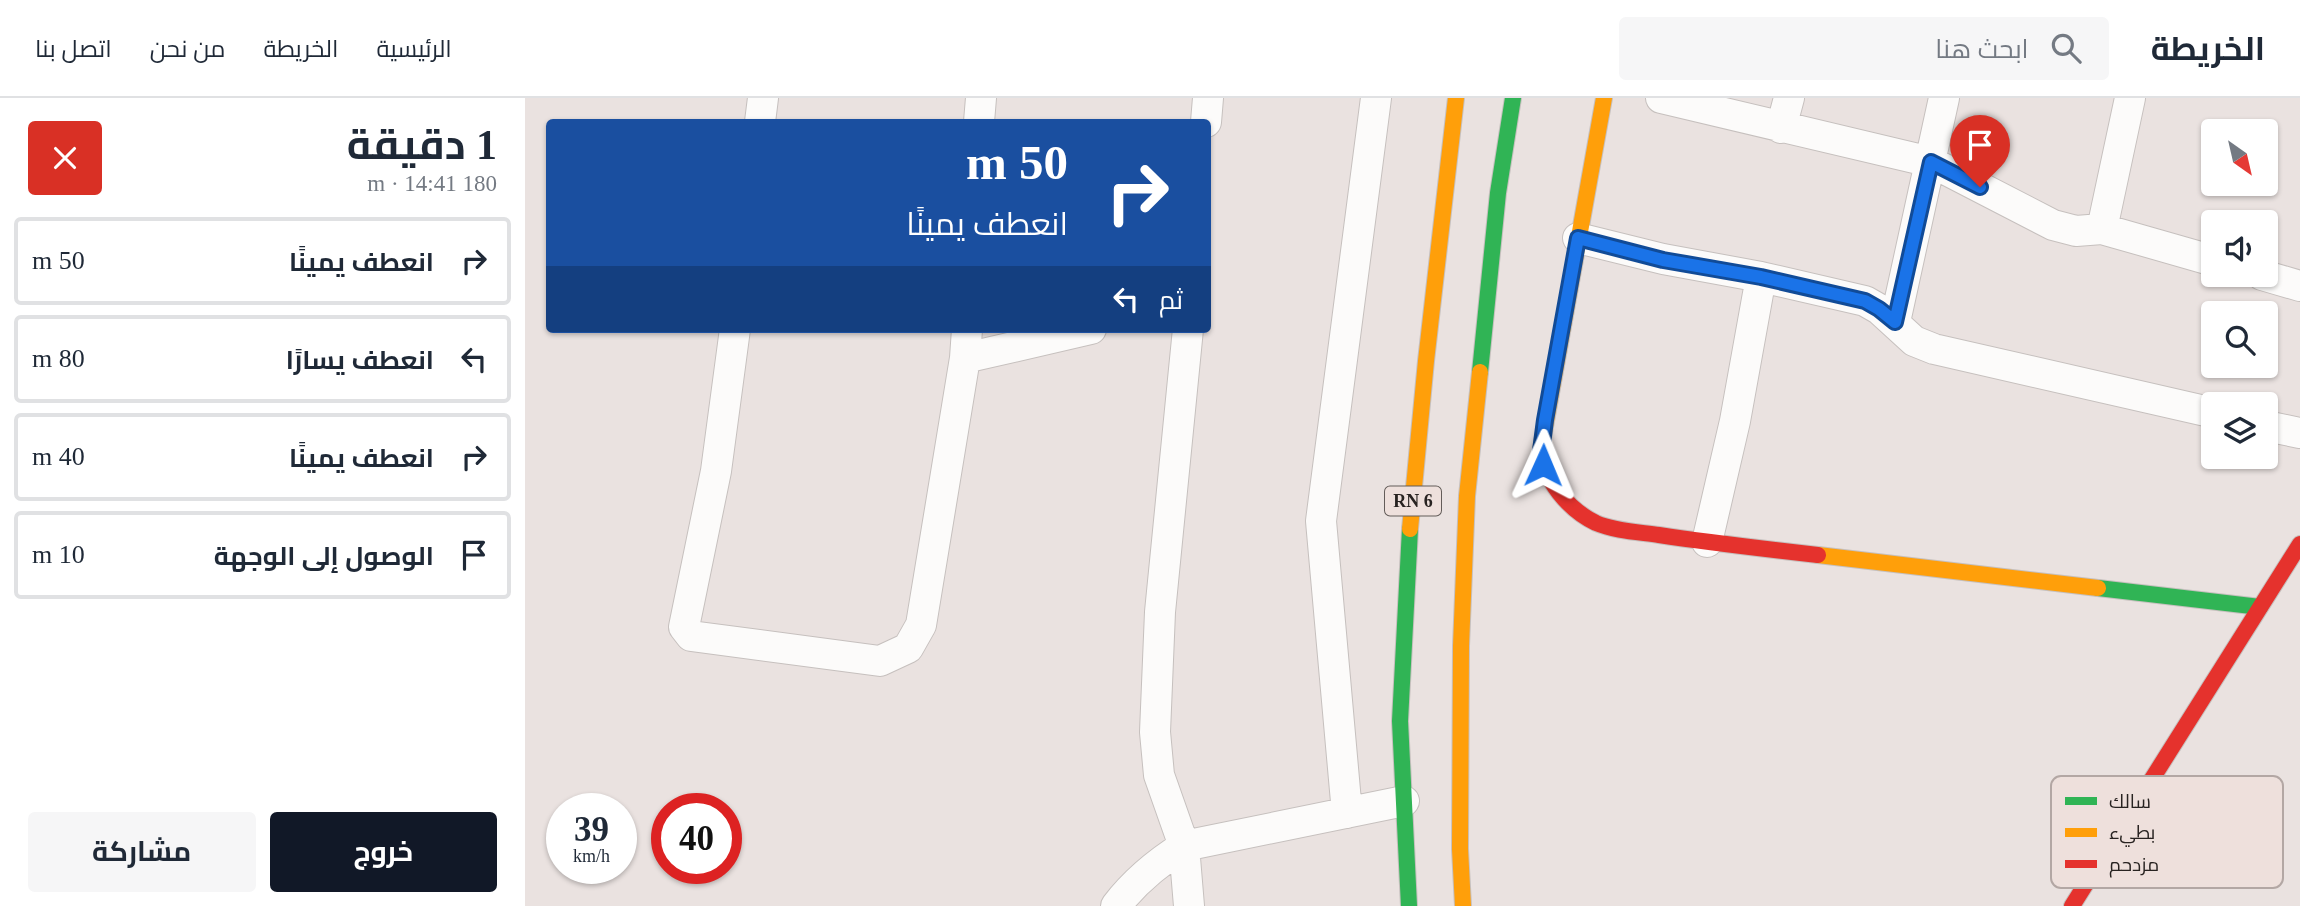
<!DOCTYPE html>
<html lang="ar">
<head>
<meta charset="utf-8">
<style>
  body { margin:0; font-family:"Times New Roman",Cairo,serif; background:#f6f6f7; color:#1f2937; direction:rtl; height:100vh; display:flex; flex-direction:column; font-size:26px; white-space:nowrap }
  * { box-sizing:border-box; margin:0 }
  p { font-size:23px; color:#747a83 }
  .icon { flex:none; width:38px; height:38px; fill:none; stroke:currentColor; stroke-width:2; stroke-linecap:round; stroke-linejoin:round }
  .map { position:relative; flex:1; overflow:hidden; direction:ltr }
  .side { display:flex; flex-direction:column; background:#fff; width:525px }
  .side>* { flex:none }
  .hud { position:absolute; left:21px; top:21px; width:665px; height:214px; border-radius:7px; box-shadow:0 2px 5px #0004; direction:rtl; background:#1a4fa0; color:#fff; overflow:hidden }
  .needle { width:46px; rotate:146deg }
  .tools { position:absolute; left:1676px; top:21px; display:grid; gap:14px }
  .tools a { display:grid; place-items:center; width:77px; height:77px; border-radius:7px; background:#fff; box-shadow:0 2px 5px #0004; font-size:35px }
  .speed { position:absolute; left:21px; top:695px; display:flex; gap:14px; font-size:35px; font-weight:700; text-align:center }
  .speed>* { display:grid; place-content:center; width:91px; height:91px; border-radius:50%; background:#fff; box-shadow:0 2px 5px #0004; line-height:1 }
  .speed small { font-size:18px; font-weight:400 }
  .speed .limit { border:10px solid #d22; background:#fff; color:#111 }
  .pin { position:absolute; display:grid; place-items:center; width:60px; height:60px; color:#fff; margin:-72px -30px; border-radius:50% 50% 50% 0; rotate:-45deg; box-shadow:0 0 7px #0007 }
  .pin .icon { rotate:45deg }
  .me { position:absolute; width:77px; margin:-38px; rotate:1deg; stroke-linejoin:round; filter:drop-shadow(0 0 5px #0008) }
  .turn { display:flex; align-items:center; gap:24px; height:147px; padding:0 28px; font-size:32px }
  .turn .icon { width:91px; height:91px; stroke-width:2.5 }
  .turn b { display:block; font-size:49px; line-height:60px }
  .then { display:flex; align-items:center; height:66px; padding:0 28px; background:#0003; gap:14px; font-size:26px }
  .round { display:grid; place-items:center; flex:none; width:74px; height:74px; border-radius:7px; background:#f6f6f7 }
  .overview { display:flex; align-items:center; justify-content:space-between; height:119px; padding:0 28px }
  h1 { font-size:42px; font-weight:700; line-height:52px }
  .action { display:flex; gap:14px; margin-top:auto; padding:14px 28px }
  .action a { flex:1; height:80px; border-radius:7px; background:#111827; color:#fff; font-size:28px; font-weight:700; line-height:80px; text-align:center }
  .action a+a { background:#f6f6f7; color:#1f2937 }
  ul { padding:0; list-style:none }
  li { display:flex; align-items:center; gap:21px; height:88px; margin:0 14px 10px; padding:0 14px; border:4px solid #e0e1e3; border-radius:7px }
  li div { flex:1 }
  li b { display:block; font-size:26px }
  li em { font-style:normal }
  header { display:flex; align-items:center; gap:42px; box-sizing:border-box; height:98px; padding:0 35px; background:#fff; border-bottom:2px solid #e0e1e3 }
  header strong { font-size:33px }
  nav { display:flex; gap:38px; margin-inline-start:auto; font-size:24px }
  .search { width:490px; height:63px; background:#f6f6f7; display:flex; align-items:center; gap:18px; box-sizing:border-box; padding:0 24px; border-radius:7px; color:#747a83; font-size:26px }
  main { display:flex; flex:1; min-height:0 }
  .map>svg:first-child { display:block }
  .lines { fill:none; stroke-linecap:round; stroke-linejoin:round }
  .street-casing { stroke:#c6c0be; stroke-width:32 }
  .fast-casing { stroke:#c6c0be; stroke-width:18 }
  .slow-casing { stroke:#c6c0be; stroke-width:18 }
  .jam-casing { stroke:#c6c0be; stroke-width:18 }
  .street { stroke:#fcfbfa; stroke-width:30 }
  .fast { stroke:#30b455; stroke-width:16 }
  .slow { stroke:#ff9f0a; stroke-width:16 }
  .jam { stroke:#e5322d; stroke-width:16 }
  .route-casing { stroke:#114b97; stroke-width:18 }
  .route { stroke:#1a73e8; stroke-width:12 }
  .labels { text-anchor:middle; stroke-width:7; stroke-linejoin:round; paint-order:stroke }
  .shield { fill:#eee0dc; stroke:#635c59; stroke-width:2 }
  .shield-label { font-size:18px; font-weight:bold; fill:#282321 }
  .key { fill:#eee0dc; stroke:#b3a7a4; stroke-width:2 }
  .key-label { font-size:19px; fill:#282321 }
</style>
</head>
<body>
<header>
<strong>الخريطة</strong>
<div class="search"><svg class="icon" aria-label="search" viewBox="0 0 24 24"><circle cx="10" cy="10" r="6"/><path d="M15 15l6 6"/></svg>ابحث هنا</div>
<nav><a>الرئيسية</a><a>الخريطة</a><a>من نحن</a><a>اتصل بنا</a></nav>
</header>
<main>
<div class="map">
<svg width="1775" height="808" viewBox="0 0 1775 808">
  <rect width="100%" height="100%" fill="#eae2e0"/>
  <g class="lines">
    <!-- street casing -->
    <g class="street-casing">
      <path id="street" d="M 1136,0 L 1406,64 L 1528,127 L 1551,133 L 1577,131 L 1689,163
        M 235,24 L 238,0
        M 454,24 L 456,0
        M 681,24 L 683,0
        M 1256,30 L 1264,0
        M 1577,131 L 1605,0
        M 1053,140 L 1138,161 L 1236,179 L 1340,203 L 1354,211 L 1389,243 L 1409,251 L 1689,315
        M 1737,177 L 1775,188
        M 1370,224 L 1419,0
        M 210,231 L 191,373 L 159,529 L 166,538 L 355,563 L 383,550 L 396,527 L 440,260 L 442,231
        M 663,231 L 635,514 L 630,634 L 634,677 L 659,748 L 664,808
        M 440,260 L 566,231
        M 1741,328 L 1775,335
        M 1182,444 L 1210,323 L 1236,179
        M 822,715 L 796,423 L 851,0
        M 591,808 C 610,783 632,765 659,748 L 879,703"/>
    </g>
    <!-- fast casing -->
    <g class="fast-casing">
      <path id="fast" d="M 955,274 L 973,95 L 988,0
        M 1573,490 L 1735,509
        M 884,808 L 875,623 L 885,431"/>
    </g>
    <!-- slow casing -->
    <g class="slow-casing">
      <path id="slow" d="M 1016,351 L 1079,0
        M 885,431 L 901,263 L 931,0
        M 1293,457 L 1573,490
        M 938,808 L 935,751 L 936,548 L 942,398 L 955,274"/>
    </g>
    <!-- jam casing -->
    <g class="jam-casing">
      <path id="jam" d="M 1016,351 C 1018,382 1044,412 1071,425 C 1090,433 1113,434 1134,437 C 1187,445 1240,451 1293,457
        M 1547,808 L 1775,446"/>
    </g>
    <!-- street -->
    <use href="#street" class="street"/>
    <!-- fast -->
    <use href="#fast" class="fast"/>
    <!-- slow -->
    <use href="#slow" class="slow"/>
    <!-- jam -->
    <use href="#jam" class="jam"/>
  </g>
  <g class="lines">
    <!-- route casing -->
    <g class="route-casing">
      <path id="route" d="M 1018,367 L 1016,353 L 1020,322 L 1053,140 L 1138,162 L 1236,179 L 1340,203 L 1354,211 L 1370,224 L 1406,64 L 1455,89"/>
    </g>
    <!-- route -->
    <use href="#route" class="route"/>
  </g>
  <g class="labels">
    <!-- shield labels -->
    <rect class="shield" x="860" y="388.5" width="56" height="29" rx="5"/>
    <g class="shield-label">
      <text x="888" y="409">RN 6</text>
    </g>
  </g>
  <!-- legend -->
  <rect x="1526" y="678" width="232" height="112" rx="10" class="key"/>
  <rect x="1540" y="699" width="32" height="8" fill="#30b455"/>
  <rect x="1540" y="730" width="32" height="9" fill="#ff9f0a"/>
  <rect x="1540" y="762" width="32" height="8" fill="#e5322d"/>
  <g class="key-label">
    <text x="1584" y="710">سالك</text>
    <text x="1584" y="741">بطيء</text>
    <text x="1584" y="773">مزدحم</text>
  </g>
</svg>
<div class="tools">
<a><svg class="needle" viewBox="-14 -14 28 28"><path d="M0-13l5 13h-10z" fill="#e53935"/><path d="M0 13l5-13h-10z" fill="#747a83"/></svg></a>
<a><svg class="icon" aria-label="sound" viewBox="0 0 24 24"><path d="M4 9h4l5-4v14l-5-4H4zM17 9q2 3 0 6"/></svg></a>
<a><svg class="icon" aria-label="search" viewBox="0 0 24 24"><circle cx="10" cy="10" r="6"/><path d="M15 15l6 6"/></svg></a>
<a><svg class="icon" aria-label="layers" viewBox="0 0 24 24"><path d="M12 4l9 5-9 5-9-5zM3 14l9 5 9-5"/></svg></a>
</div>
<div class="speed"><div>39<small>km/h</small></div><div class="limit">40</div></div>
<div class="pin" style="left:1455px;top:89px;background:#d93025"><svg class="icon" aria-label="arrive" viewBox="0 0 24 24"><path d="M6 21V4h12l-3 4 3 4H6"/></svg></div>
<svg class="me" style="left:1018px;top:367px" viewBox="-20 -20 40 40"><path d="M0-17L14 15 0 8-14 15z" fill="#1a73e8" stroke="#fff" stroke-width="4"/></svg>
<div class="hud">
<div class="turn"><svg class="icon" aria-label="right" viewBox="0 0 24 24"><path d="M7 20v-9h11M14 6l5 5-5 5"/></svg><div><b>50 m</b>انعطف يمينًا</div></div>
<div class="then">ثم<svg class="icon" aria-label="left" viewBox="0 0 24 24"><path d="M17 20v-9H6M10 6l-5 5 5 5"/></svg></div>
</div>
</div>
<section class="side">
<div class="overview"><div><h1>1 دقيقة</h1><p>180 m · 14:41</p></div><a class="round" style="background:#d93025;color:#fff"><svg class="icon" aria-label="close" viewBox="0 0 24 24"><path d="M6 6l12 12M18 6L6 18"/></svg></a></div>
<ul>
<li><svg class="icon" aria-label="right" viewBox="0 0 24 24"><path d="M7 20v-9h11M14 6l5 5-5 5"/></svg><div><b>انعطف يمينًا</b></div><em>50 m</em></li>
<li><svg class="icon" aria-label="left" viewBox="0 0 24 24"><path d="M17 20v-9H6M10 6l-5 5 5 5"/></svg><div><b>انعطف يسارًا</b></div><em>80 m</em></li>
<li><svg class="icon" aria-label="right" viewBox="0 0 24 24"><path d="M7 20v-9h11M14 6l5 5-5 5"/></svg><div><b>انعطف يمينًا</b></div><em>40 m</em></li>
<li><svg class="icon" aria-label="arrive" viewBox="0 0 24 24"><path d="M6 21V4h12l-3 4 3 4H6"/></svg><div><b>الوصول إلى الوجهة</b></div><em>10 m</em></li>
</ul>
<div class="action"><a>خروج</a><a>مشاركة</a></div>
</section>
</main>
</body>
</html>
